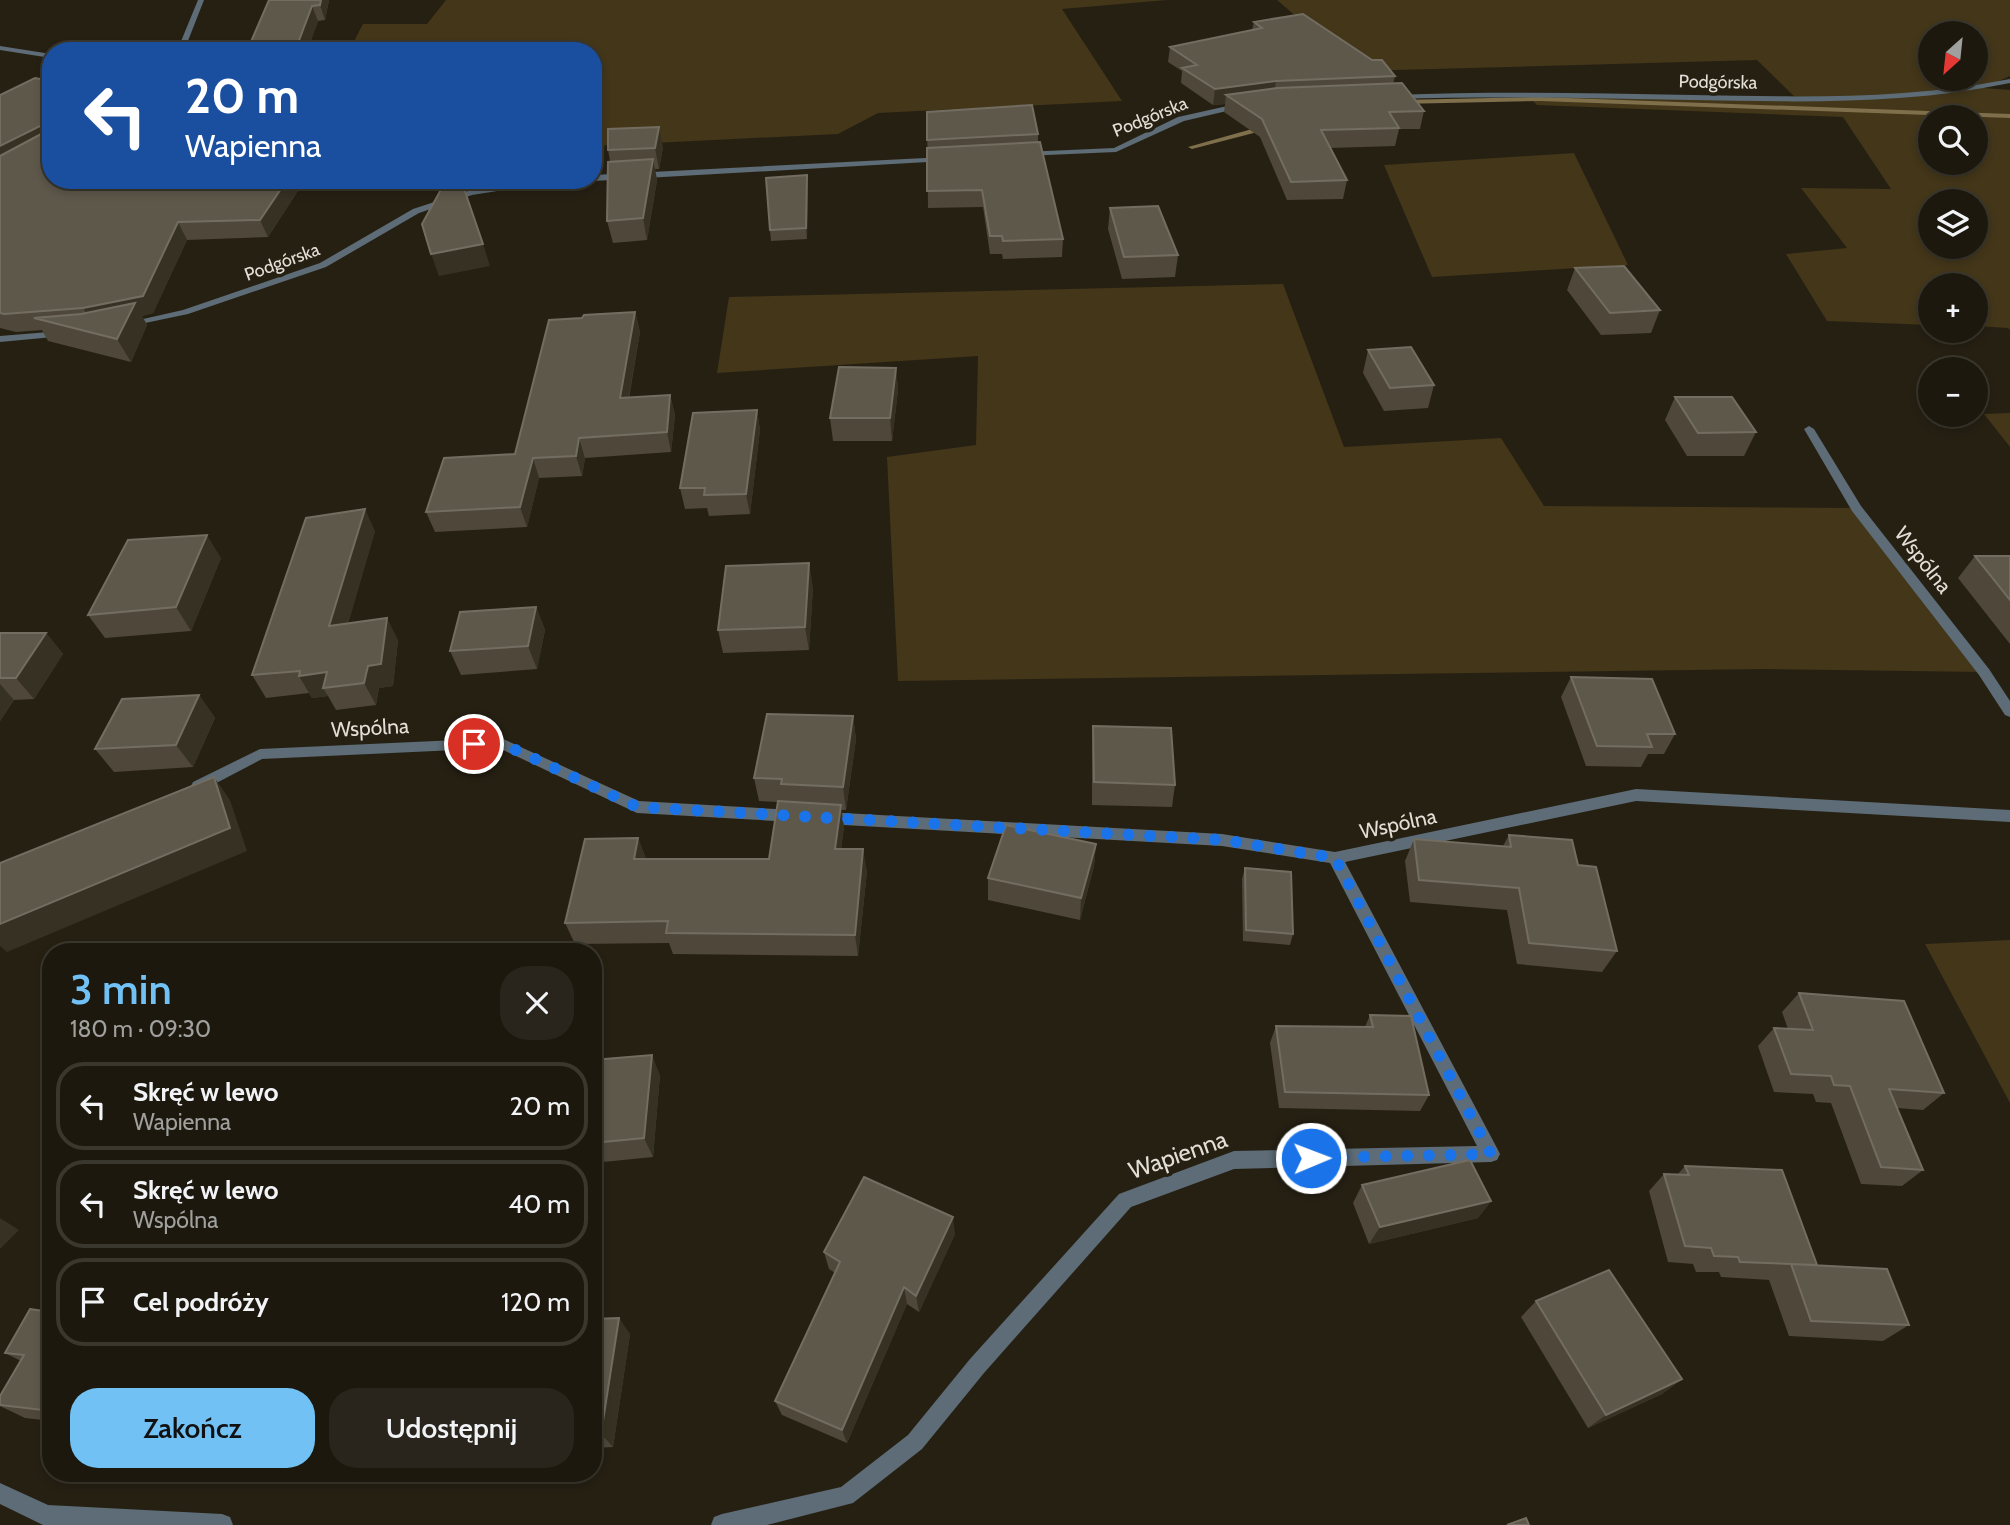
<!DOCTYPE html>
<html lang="pl">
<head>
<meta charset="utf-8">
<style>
  body { margin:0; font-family:Cabin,sans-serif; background:#29251c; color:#f1f3f6; height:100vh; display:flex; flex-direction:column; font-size:26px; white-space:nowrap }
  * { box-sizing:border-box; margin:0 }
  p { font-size:23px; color:#a0a09e }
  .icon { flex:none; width:38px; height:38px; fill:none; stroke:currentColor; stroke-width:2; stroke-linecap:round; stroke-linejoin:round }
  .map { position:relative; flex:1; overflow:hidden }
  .details { position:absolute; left:42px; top:943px; width:560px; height:539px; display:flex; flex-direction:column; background:#1c180e; border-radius:28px; box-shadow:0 4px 10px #0003,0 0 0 2px #3a372e }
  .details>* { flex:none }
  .hud { position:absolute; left:42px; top:42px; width:560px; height:147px; border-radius:28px; box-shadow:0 4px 10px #0003,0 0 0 2px #3a372e; background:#1a4fa0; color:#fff; overflow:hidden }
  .needle { width:46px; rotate:207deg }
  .controls { position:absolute; left:1918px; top:21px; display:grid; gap:14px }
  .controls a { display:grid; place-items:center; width:70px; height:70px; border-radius:50%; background:#1c180e; box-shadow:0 4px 10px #0003,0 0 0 2px #3a372e; font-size:35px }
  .pin { position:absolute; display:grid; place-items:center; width:60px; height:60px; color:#fff; margin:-30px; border:4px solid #fff; border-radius:50%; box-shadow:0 2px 7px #0007 }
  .me { position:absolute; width:77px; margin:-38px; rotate:89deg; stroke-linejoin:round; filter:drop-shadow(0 0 5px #0008) }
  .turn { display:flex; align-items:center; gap:24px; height:147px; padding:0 28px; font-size:32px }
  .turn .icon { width:91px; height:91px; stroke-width:2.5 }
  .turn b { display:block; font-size:49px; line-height:60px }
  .round { display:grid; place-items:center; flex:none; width:74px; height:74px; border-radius:28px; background:#29251c }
  .headline { display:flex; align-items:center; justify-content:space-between; height:119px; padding:0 28px }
  h1 { font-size:42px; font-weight:600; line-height:52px; color:#71c1f5 }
  .primary-button { display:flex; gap:14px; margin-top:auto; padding:14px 28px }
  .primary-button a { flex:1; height:80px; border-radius:28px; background:#71c1f5; color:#111; font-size:28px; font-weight:600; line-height:80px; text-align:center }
  .primary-button a+a { background:#29251c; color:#f1f3f6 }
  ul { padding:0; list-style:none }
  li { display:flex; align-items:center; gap:21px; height:88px; margin:0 14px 10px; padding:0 14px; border:4px solid #3a372e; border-radius:28px }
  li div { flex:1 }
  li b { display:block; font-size:26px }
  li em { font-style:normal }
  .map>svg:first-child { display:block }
  .green { fill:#433619; fill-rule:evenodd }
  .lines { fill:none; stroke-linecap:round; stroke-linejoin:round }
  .stream { fill:#7f6f4b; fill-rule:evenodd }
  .minor { fill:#5d6c76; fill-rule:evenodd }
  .tertiary { fill:#5d6c76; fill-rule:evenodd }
  .wall { fill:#4e473a }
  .shaded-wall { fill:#373123 }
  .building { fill:#5e584b; stroke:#736d61; stroke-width:2 }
  .route { stroke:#1a73e8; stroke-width:12; stroke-dasharray:0 21.6 }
  .labels { text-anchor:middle; stroke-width:7; stroke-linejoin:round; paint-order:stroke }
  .far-street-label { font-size:18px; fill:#e3dfd7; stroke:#262013 }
  .street-label { font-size:21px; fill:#e3dfd7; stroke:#262013 }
  .near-street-label { font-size:24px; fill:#e3dfd7; stroke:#262013 }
</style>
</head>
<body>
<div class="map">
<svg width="2010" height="1525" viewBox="0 0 2010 1525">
  <rect width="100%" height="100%" fill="#262013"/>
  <!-- green -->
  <path class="green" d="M 446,0 L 1167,0 L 1062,9 L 1122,101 L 878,113 L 838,134 L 593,146 L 593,51 L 349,51 L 363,24 L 427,24 Z
    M 1277,0 L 2010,0 L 2010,76 L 1983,88 L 2010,90 L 2010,330 L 2008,328 L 1976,326 L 1976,285 L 1930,285 L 1930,325 L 1827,321 L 1786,254 L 1847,248 L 1801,188 L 1891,189 L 1843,117 L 1537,105 L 1526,94 L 1797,99 L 1757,60 L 1359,71 ZM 1930,33 L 1976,33 L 1976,79 L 1930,79 ZM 1930,117 L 1976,117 L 1976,163 L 1930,163 ZM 1930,201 L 1976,201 L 1976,247 L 1930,247 Z
    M 1574,153 L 1628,265 L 1432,277 L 1384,165 Z
    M 1283,284 L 1344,447 L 1501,438 L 1544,506 L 1856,508 L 1984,672 L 1764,669 L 898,681 L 887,457 L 976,445 L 978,356 L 717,373 L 729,297 Z
    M 2010,413 L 2010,447 L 1984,414 Z
    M 2010,940 L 2010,1103 L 1925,944 Z"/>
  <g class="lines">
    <!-- stream -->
    <path class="stream" d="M 1540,97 L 2010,114 L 2010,118 L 1540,101 L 1399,104 L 1395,102 L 1399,100 Z
      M 1270,124 L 1274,126 L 1273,128 L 1192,149 L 1188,147 Z"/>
    <!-- minor -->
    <path class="minor" d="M 0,46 L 51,54 L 51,58 L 0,50 Z
      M 2010,79 L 2010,83 C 1905,105 1799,102 1692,100 C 1593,98 1493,96 1394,99 L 1390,97 L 1394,95 C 1493,91 1593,93 1692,95 C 1799,97 1905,100 2010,79 Z
      M 1241,103 L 1245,105 L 1244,107 L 1184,121 L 1116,152 L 1024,156 L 1020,154 L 1024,152 L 1114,148 L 1178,117 Z
      M 945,157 L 948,157 L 948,161 L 945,161 L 593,181 L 592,180 L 593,175 Z
      M 543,180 L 567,180 L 472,195 L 419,213 L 326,267 L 188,314 L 126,327 L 121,324 L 183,310 L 320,263 L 413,209 L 471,190 Z
      M 61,331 L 64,332 L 64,336 L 0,342 L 0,336 Z
      M 1809,426 L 1814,429 L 1861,506 L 1989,669 L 2010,701 L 2010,717 L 2005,715 L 1979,675 L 1852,511 L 1804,429 Z
      M 501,738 L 639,801 L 792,810 L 797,812 L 799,816 L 797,820 L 792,822 L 637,813 L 499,748 L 262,759 L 203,790 L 193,790 L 191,786 L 193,782 L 260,749 Z
      M 1636,789 L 2010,810 L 2010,822 L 1636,801 L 1345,862 L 1497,1148 L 1500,1154 L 1497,1160 L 1491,1162 L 1234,1169 L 1131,1207 L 984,1373 L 922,1449 L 853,1503 L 767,1525 L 711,1525 L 714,1517 L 722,1514 L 841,1487 L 908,1435 L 970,1359 L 1119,1194 L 1234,1151 L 1477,1146 L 1330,863 L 1222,846 L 826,824 L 821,822 L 819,818 L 821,814 L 826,812 L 1222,834 L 1335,852 Z
      M 0,1483 L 48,1505 L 222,1514 L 230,1517 L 233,1525 L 43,1525 L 0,1504 Z"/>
    <!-- tertiary -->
    <path class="tertiary" d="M 198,0 L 204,0 L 184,51 L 177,51 Z"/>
  </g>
  <!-- wall -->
  <path class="wall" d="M 269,0 L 329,0 L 325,20 L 318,21 L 307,51 L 247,51 Z
    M 1254,22 L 1395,76 L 1393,84 L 1424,111 L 1420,129 L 1399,129 L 1395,146 L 1330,148 L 1347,180 L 1343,199 L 1287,200 L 1260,137 L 1224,112 L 1225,104 L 1213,105 L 1181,83 L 1182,71 L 1168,62 L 1170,47 L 1252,30 Z
    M 0,95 L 51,180 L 305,180 L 268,237 L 187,240 L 153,313 L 142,316 L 147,325 L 131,362 L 48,341 L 42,330 L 16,332 L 0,328 Z
    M 927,112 L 1038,134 L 1038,142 L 1063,239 L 1062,257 L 1003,259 L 1002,254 L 990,254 L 983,207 L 928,208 Z
    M 663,147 L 659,169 L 655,169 L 657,180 L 647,240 L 613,243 L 607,221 L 610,161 L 608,150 Z
    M 808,186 L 807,239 L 771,241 L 770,230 Z
    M 1110,208 L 1178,255 L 1175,277 L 1122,279 L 1108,229 Z
    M 1575,268 L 1660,310 L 1651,333 L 1601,335 L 1567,290 Z
    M 635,312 L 640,332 L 629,398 L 670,395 L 675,415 L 671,452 L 585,458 L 582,476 L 539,478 L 527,527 L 435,532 L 426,512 L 515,454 L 582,318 Z
    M 1368,350 L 1434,385 L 1428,408 L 1384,411 L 1363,373 Z
    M 896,368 L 898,390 L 892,441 L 833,441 L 830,418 Z
    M 1675,397 L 1756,432 L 1744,456 L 1687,456 L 1665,420 Z
    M 757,410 L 760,430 L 750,514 L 709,516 L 707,508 L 685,509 L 680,488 Z
    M 375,531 L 348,623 L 398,640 L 393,686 L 379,688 L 376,705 L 336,710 L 328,696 L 312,698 L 309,693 L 266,698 L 252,675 Z
    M 1975,556 L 2010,556 L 2010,644 L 1958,578 Z
    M 221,558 L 191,631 L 105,638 L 88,615 Z
    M 813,587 L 809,650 L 723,653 L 718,630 Z
    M 536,607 L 545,630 L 537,669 L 461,675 L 450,651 Z
    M 0,633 L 46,633 L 63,654 L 34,699 L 14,700 L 0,721 Z
    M 1571,677 L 1675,734 L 1664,754 L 1648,754 L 1641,767 L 1586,766 L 1561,697 Z
    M 199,695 L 215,718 L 193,767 L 114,772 L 95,749 Z
    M 853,716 L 856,739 L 846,810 L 841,810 L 844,827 L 841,849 L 867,871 L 858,956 L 673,954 L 669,943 L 575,944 L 565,923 L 638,838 L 646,859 L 769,859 L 778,802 L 759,801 L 754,778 Z
    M 1093,726 L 1175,785 L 1172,807 L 1092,805 L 1092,749 Z
    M 1509,835 L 1578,865 L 1617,951 L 1602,972 L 1517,964 L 1507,910 L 1410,902 L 1405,861 L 1414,839 L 1503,846 Z
    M 1096,844 L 1094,866 L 1080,920 L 988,900 L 988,878 Z
    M 1245,868 L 1293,934 L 1290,945 L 1243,941 L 1242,879 Z
    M 1799,993 L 1944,1093 L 1923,1110 L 1897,1108 L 1923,1170 L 1902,1186 L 1861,1184 L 1831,1103 L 1816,1102 L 1813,1094 L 1774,1092 L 1758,1046 L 1774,1028 L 1788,1029 L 1782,1012 Z
    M 1370,1015 L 1429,1095 L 1420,1111 L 1279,1108 L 1270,1043 L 1276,1026 L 1365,1027 Z
    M 593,1060 L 660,1075 L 653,1157 L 593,1163 Z
    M 1685,1166 L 1817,1265 L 1909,1325 L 1883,1341 L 1789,1336 L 1769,1280 L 1770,1280 L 1721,1277 L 1719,1272 L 1696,1272 L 1693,1264 L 1668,1262 L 1649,1191 L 1664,1174 L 1678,1174 Z
    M 1362,1185 L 1491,1201 L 1478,1218 L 1369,1244 L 1353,1203 Z
    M 955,1234 L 919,1312 L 907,1304 L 847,1443 L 782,1415 L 775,1401 L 835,1273 L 829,1269 L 824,1252 Z
    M 1536,1301 L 1682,1379 L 1662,1394 L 1588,1428 L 1521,1317 Z
    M 51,1312 L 51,1421 L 25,1418 L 0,1406 L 0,1396 L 21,1361 L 5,1353 Z
    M 593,1319 L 630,1334 L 613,1447 L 593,1448 Z"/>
  <!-- shaded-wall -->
  <path class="shaded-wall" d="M 321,0 L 329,0 L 325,20 L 320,5 Z
    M 312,6 L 318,21 L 307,51 L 295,51 Z
    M 1276,81 L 1274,96 L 1226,95 L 1225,104 L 1213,105 L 1215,89 Z
    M 44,124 L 51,136 L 0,167 L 0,146 Z
    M 659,127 L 663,147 L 659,169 L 655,148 Z
    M 653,159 L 657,180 L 647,240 L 643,218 Z
    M 807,175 L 808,186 L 807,239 L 806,228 Z
    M 287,180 L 305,180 L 268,237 L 260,220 Z
    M 178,222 L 187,240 L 153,313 L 142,316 L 147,325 L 131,362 L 117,339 L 94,325 L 83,308 Z
    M 483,244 L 490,266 L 439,276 L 431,254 Z
    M 635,312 L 640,332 L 625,418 L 620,398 Z
    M 896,368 L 898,390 L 892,441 L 890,418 Z
    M 670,395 L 675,415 L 671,452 L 667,432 Z
    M 757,410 L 760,430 L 750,514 L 746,494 Z
    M 579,438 L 585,458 L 582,476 L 576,456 Z
    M 533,458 L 539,478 L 527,527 L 520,507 Z
    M 365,509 L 375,531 L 341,649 L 329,626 Z
    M 207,535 L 221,558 L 191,631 L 176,607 Z
    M 809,563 L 813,587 L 809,650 L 805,627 Z
    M 536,607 L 545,630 L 537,669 L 528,646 Z
    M 387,618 L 398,640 L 393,686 L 379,688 L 376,705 L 364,683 L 368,666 Z
    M 46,633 L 63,654 L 34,699 L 16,678 Z
    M 327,672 L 323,688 L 328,696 L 312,698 L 299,676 Z
    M 0,684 L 14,700 L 0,721 Z
    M 199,695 L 215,718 L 193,767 L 176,745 Z
    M 853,716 L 856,739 L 846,810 L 843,787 Z
    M 214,777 L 230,800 L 247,851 L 7,952 L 0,946 L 0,924 Z
    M 841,805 L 844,827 L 838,871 L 835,849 Z
    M 638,838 L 646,860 L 634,859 Z
    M 1096,844 L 1094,866 L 1080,920 L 1081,898 Z
    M 863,849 L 867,871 L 858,956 L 855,935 Z
    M 652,1055 L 660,1075 L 653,1157 L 644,1138 Z
    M 1491,1201 L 1478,1218 L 1369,1244 L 1380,1227 Z
    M 953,1217 L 955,1234 L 919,1312 L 916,1296 Z
    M 0,1218 L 19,1230 L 0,1249 Z
    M 904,1287 L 907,1304 L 847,1443 L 842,1430 Z
    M 619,1318 L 630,1334 L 613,1447 L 601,1434 Z
    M 1682,1379 L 1662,1394 L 1588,1428 L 1606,1415 Z"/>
  <!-- building -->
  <path class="building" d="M 269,0 L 321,0 L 320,5 L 312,6 L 295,51 L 247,51 Z
    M 1303,14 L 1372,60 L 1382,60 L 1395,76 L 1276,81 L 1215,89 L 1182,68 L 1197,65 L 1170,47 L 1262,28 L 1254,22 Z
    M 35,78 L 51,81 L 51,180 L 287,180 L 260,220 L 178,222 L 143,296 L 83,308 L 4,314 L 0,313 L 0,156 L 43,133 L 44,124 L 0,146 L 0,95 Z
    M 1402,83 L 1424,111 L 1389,112 L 1399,128 L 1321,130 L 1347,180 L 1291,182 L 1262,119 L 1226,95 L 1277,88 Z
    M 1032,105 L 1038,134 L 927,140 L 927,112 Z
    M 659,127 L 655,148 L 608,150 L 608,129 Z
    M 1040,142 L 1063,239 L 1003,241 L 1002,236 L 990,236 L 982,190 L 927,191 L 927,148 Z
    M 653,159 L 643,218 L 607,221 L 608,162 Z
    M 807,175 L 806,228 L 770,230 L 766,178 Z
    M 454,180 L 461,180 L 483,244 L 431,254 L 422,224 L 444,184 Z
    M 1158,206 L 1178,255 L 1124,257 L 1110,208 Z
    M 1624,266 L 1660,310 L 1610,313 L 1575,268 Z
    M 135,303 L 117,339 L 34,318 L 81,314 Z
    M 635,312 L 620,398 L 670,395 L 667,432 L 579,438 L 576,456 L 533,458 L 520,507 L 426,512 L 444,458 L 515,454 L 549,320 L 582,318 L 584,315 Z
    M 1411,347 L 1434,385 L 1390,388 L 1368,350 Z
    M 839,367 L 896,368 L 890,418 L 830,418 Z
    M 1675,397 L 1732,397 L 1756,432 L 1698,433 Z
    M 757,410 L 746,494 L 704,495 L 705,488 L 680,488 L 693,413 Z
    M 365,509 L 329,626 L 387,618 L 381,664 L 368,666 L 364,683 L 323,688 L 327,672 L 299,676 L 300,671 L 252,675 L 306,518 Z
    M 207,535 L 176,607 L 88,615 L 128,540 Z
    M 1975,556 L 2010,556 L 2010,600 Z
    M 809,563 L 805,627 L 718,630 L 726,566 Z
    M 536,607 L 528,646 L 450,651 L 460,612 Z
    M 0,633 L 46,633 L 16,678 L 0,678 Z
    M 1571,677 L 1652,679 L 1675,734 L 1647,734 L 1652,747 L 1597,746 Z
    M 199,695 L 176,745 L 95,749 L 122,699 Z
    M 767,714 L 853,716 L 843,787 L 781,784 L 782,779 L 754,778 Z
    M 1093,726 L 1171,728 L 1175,785 L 1094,782 Z
    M 214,777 L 230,828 L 0,924 L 0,863 Z
    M 778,801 L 841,805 L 835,849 L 863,849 L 855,935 L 666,933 L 668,921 L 565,923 L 585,839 L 638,838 L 634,859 L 769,859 Z
    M 1006,825 L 1096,844 L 1081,898 L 988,878 Z
    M 1509,835 L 1572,840 L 1578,865 L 1596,867 L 1617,951 L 1529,943 L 1519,888 L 1419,880 L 1414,839 L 1511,847 Z
    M 1245,868 L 1291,872 L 1293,934 L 1246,930 Z
    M 1799,993 L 1904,1001 L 1944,1093 L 1889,1089 L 1923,1170 L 1881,1167 L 1850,1086 L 1834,1085 L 1831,1076 L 1791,1074 L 1774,1028 L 1813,1030 Z
    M 1370,1015 L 1411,1016 L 1429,1095 L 1285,1092 L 1276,1026 L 1373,1027 Z
    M 652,1055 L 644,1138 L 593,1143 L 593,1060 Z
    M 1470,1160 L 1491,1201 L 1380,1227 L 1362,1185 Z
    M 1685,1166 L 1782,1170 L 1817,1265 L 1740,1262 L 1738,1257 L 1714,1256 L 1711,1248 L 1685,1246 L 1664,1174 L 1689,1175 Z
    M 864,1177 L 953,1217 L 916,1296 L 904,1287 L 842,1430 L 775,1401 L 840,1262 L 824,1252 Z
    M 1791,1264 L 1887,1269 L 1909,1325 L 1811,1321 Z
    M 1609,1270 L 1682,1379 L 1606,1415 L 1536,1301 Z
    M 30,1309 L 51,1312 L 51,1411 L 0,1405 L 0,1396 L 24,1355 L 5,1353 Z
    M 619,1318 L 601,1434 L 593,1434 L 593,1319 Z
    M 1526,1518 L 1529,1525 L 1507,1525 Z"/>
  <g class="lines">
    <!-- route -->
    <path class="route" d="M 474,744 L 501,743 L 637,807 L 1223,840 L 1335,858 L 1491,1154 L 1311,1158"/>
  </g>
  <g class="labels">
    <!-- far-street labels -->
    <g class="far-street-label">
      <text transform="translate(1718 82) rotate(1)" y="6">Podgórska</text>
      <text transform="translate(1150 117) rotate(-22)" y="6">Podgórska</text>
      <text transform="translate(282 262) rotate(-20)" y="6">Podgórska</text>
    </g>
    <!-- street labels -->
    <g class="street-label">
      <text transform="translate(1923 560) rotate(52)" y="7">Wspólna</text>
      <text transform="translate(370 728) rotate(-3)" y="7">Wspólna</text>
      <text transform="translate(1398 824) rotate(-12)" y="7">Wspólna</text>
    </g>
    <!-- near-street labels -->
    <g class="near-street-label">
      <text transform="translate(1178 1155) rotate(-19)" y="8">Wapienna</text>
    </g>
  </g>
</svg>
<div class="controls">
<a><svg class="needle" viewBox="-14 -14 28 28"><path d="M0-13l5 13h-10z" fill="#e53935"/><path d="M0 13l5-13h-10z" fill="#a0a09e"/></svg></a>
<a><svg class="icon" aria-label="search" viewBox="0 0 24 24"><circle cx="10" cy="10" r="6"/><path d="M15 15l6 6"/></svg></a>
<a><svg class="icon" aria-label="layers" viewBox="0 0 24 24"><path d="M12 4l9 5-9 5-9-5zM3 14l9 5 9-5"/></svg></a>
<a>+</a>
<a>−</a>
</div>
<div class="pin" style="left:474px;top:744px;background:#d93025"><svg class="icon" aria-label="arrive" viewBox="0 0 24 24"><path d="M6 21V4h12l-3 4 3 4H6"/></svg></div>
<svg class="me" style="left:1311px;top:1158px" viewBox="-20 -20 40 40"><circle r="17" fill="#1a73e8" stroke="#fff" stroke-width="3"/><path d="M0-11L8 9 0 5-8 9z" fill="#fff"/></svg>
<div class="hud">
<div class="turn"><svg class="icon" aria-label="left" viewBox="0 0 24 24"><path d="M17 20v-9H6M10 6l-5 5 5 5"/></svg><div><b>20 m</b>Wapienna</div></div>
</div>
<section class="details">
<div class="headline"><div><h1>3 min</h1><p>180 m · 09:30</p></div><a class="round"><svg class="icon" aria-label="close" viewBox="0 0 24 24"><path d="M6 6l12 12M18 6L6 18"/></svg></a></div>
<ul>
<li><svg class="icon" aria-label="left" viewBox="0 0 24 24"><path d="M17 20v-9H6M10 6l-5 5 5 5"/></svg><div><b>Skręć w lewo</b><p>Wapienna</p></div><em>20 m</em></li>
<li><svg class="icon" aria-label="left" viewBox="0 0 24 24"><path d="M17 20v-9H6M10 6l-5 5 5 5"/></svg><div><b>Skręć w lewo</b><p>Wspólna</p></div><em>40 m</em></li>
<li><svg class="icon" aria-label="arrive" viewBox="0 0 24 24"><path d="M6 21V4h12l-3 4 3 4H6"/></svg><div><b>Cel podróży</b></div><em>120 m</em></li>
</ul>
<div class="primary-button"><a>Zakończ</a><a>Udostępnij</a></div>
</section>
</div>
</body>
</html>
